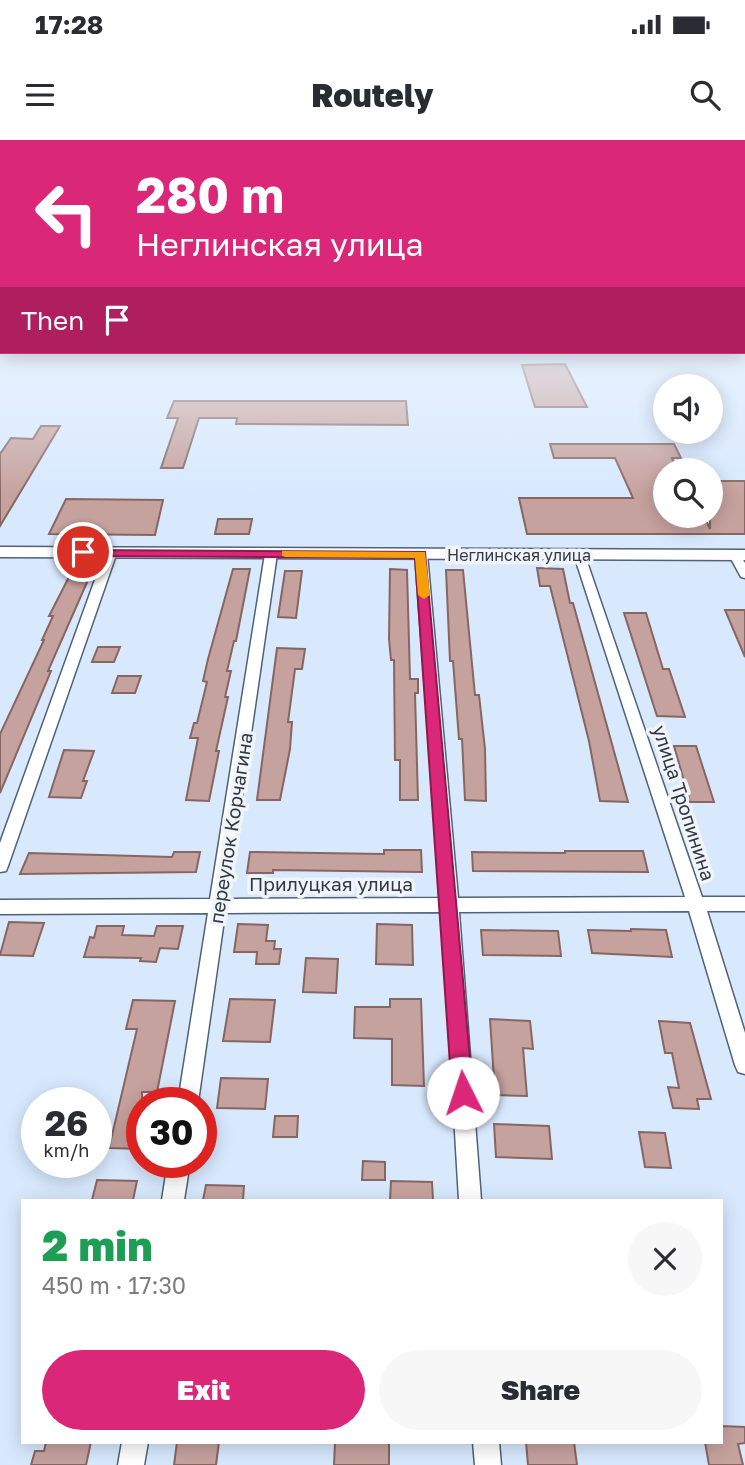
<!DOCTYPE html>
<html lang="en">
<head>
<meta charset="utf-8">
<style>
  body { margin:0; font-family:"Golos Text",sans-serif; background:#f7f7f7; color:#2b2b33; height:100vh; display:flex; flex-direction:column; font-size:26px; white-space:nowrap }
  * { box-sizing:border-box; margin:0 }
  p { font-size:23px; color:#7c7c81 }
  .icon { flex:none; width:38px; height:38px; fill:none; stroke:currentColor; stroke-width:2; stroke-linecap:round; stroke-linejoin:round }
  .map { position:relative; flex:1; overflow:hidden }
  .drawer { position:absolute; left:21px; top:1059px; width:702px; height:245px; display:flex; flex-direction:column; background:#fff; border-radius:0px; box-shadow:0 4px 18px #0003 }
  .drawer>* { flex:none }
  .guide { position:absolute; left:0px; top:0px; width:746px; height:214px; box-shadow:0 4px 18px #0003; background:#db2777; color:#fff; overflow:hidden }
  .controls { position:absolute; left:653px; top:234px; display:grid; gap:14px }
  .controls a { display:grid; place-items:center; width:70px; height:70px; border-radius:50%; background:#fff; box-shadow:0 4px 18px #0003; font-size:35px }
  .speed { position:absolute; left:21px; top:947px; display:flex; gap:14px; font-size:35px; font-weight:700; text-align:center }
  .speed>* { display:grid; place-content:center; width:91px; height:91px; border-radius:50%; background:#fff; box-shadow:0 4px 18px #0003; line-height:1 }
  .speed small { font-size:18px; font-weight:400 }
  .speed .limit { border:10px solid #d22; background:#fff; color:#111 }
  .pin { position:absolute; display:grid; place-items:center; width:60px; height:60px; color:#fff; margin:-30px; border:4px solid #fff; border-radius:50%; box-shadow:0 2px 7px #0007 }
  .me { position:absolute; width:77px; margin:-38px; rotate:356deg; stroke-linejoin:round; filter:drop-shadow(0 0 5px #0008) }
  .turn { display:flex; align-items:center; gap:24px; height:147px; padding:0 21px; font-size:32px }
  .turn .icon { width:91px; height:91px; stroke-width:2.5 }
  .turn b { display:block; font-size:49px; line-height:60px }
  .then { display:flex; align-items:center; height:66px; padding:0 21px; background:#0003; gap:14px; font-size:26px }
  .round { display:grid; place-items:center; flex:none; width:74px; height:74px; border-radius:37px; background:#f7f7f7 }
  .head { display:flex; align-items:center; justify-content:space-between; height:119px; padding:0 21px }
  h1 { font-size:42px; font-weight:800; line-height:52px; color:#1e9e55 }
  .primary-button { display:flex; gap:14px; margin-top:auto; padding:14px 21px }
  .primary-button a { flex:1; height:80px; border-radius:42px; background:#db2777; color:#fff; font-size:28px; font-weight:800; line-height:80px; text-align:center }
  .primary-button a+a { background:#f7f7f7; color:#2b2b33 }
  .status { display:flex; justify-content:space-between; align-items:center; height:49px; padding:0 35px; background:#fff; direction:ltr }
  .status svg { height:19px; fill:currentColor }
  header { display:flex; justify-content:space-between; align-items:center; height:91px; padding:0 21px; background:#fff; font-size:32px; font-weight:800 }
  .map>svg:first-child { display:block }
  .building { fill:#c6a29e; stroke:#866662; stroke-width:2 }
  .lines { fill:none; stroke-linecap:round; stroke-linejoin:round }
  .minor-casing { stroke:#4f6278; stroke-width:3 }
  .tertiary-casing { stroke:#4f6278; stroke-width:3 }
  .minor { fill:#fff; fill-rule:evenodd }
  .tertiary { fill:#fff; fill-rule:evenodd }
  .route { fill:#db2777; stroke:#8e194d; stroke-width:2 }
  .slow { fill:#f59e0b }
  .labels { text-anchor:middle; stroke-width:7; stroke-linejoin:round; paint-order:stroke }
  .far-street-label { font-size:16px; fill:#313a44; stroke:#f1f5fa }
  .street-label { font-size:19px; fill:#313a44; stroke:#f1f5fa }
</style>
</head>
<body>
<div class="status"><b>17:28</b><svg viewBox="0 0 49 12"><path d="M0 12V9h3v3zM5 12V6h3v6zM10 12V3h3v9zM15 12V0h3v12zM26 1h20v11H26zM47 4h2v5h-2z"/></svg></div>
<header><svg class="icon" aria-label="menu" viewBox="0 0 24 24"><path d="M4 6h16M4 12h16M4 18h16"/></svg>Routely<svg class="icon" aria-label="search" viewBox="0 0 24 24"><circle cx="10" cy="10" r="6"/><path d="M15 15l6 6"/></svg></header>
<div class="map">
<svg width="745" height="1325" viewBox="0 0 745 1325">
  <rect width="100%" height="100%" fill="#d8e9fe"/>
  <!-- building -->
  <path class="building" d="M 565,224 L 587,267 L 535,267 L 522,225 Z
    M 174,261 L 406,261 L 408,285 L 236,284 L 237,278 L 199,278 L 183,328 L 161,328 L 178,278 L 167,278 Z
    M 41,286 L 60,286 L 0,386 L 0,314 L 11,298 L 33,299 Z
    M 550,304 L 674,304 L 681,318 L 672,318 L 678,331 L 665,331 L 665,376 L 704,376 L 710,389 L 710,341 L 745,341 L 745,394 L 527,394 L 519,358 L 633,358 L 615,318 L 554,318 Z
    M 66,359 L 163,360 L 155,395 L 49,394 Z
    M 218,379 L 252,379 L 249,394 L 215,394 Z
    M 537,428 L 563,429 L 570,463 L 573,463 L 628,662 L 600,661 L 589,601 L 550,446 L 540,446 Z
    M 233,429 L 250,429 L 236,501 L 234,501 L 227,531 L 231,531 L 225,557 L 228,557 L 216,611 L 219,611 L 209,661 L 186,660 L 198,598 L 190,598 L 194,583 L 197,583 L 207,542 L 203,541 L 208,519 Z
    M 390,429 L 407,430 L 410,539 L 418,539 L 418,553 L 415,553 L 418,660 L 400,660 L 400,620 L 395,620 L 394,520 L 391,520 L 389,499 Z
    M 446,430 L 463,430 L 475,555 L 479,555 L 485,609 L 486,661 L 465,660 L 462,599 L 459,599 L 453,521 L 450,521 Z
    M 72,431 L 92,431 L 48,531 L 51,531 L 0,653 L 0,594 L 44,500 L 42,500 L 53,476 L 49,476 Z
    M 285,431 L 302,431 L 296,478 L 278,477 Z
    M 725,470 L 745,470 L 745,517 Z
    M 624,473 L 646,473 L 663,529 L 669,529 L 685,577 L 657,576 Z
    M 98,507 L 120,507 L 114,522 L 92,522 Z
    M 277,508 L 305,509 L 302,529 L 295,529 L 288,582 L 292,582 L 290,609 L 280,660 L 257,660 Z
    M 118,536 L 141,536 L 135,553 L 112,553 Z
    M 674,606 L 696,606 L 714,662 L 690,662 Z
    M 64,610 L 94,611 L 83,641 L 87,641 L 81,658 L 49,657 Z
    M 384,710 L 421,710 L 422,732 L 273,730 L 273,733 L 247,733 L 250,712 L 384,714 Z
    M 565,711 L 643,711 L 648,732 L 473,731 L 472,712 L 565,713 Z
    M 174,712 L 200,712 L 196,732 L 20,734 L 29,713 L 172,717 Z
    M 9,782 L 44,783 L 33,816 L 0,815 Z
    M 238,784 L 268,785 L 266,801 L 275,801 L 274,809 L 281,809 L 279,824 L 256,824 L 257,812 L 234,812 Z
    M 377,784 L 412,785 L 413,825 L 376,824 Z
    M 97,786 L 124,786 L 122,795 L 154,796 L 157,786 L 183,786 L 178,809 L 160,808 L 156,822 L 140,821 L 141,818 L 84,817 L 90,797 L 94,798 Z
    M 631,789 L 666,790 L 672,817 L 592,813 L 588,790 L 631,791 Z
    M 481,790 L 558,791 L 561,816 L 483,815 Z
    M 306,818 L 338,819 L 336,853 L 303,852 Z
    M 230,859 L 275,860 L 270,902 L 223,901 Z
    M 390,859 L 421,859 L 424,946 L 392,945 L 392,899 L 354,898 L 355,867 L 390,867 Z
    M 133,860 L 175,861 L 157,952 L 142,952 L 142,1009 L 109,1008 L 137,889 L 126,889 Z
    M 490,879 L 530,881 L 533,909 L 523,908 L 527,956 L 495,955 Z
    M 659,881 L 690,883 L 711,959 L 697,959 L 699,969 L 673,968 L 668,947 L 679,948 L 672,913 L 665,913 Z
    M 221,938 L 268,939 L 265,969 L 217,968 Z
    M 275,976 L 298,976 L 297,997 L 273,997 Z
    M 494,984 L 549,986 L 552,1019 L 496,1017 Z
    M 639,992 L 665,993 L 671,1028 L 645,1027 Z
    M 363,1021 L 385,1022 L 385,1040 L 362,1040 Z
    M 97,1040 L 137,1041 L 133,1060 L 92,1060 Z
    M 391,1041 L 432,1042 L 433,1060 L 390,1060 Z
    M 206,1045 L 244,1046 L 243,1060 L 203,1060 Z
    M 721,1286 L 745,1287 L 745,1303 L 738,1304 L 743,1325 L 709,1325 L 705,1302 L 721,1302 Z
    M 46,1302 L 91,1302 L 86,1325 L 31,1325 L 35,1311 L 44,1311 Z
    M 177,1302 L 219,1302 L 216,1325 L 174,1325 Z
    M 335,1302 L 389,1302 L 389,1325 L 334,1325 Z
    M 526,1302 L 574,1302 L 577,1325 L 528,1325 Z"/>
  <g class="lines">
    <!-- minor casing -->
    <g class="minor-casing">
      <path id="minor" d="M 0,178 L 2,178 L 2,182 L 0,182 Z
        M 111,409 L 117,412 L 8,726 L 6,731 L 0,732 L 0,703 L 105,412 Z
        M 271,411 L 277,414 L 227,759 L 441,758 L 415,414 L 421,411 L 427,414 L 458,758 L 685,757 L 574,415 L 580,412 L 584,413 L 702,757 L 745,757 L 745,771 L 707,771 L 745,893 L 745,934 L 738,932 L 735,925 L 689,771 L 459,772 L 481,1060 L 459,1060 L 442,772 L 225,773 L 198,962 L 178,962 L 208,773 L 0,774 L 0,760 L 210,759 L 265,414 Z
        M 735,412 L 739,413 L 745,423 L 745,438 L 741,437 L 729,415 Z
        M 168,1022 L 190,1022 L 184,1060 L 162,1060 Z
        M 122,1302 L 148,1302 L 144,1325 L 118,1325 Z
        M 473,1302 L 499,1302 L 501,1325 L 475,1325 Z"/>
    </g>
    <!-- tertiary casing -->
    <g class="tertiary-casing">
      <path id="tertiary" d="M 744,182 L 745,182 L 745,188 L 744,188 Z
        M 0,407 L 745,410 L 745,420 L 0,417 Z"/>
    </g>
    <!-- minor -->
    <use href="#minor" class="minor"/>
    <!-- tertiary -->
    <use href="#tertiary" class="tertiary"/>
  </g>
  <!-- sky -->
  <linearGradient id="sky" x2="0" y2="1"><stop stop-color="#81b8ef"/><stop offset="0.48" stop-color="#edf5ff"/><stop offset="1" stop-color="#edf5ff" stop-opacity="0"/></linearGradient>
  <rect width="745" height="355" fill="url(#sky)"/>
  <!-- route -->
  <path class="route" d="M 79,410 L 425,412 L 473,953 L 470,960 L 463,963 L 455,960 L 452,953 L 415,418 L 83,416 L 78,412 Z"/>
  <!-- slow -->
  <path class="slow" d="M 282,411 L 425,412 L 430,455 L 424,459 L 418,455 L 415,418 L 286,417 L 282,416 Z"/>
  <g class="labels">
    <!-- far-street labels -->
    <g class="far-street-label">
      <text x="519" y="421">Неглинская улица</text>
    </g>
    <!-- street labels -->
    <g class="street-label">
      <text transform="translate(684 663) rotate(72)" y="7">улица Тропинина</text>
      <text transform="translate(231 688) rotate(-81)" y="7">переулок Корчагина</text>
      <text x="331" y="751">Прилуцкая улица</text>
    </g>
  </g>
</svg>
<div class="controls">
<a><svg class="icon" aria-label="sound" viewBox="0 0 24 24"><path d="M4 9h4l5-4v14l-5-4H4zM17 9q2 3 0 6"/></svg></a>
<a><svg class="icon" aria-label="search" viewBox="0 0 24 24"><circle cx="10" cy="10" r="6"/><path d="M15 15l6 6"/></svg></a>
</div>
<div class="speed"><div>26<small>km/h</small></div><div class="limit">30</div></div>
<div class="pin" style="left:83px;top:412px;background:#d93025"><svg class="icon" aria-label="arrive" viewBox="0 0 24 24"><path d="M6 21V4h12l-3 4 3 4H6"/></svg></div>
<svg class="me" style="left:463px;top:953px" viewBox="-20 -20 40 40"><circle r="19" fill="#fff"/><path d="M0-13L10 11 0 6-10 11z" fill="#db2777"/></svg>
<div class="guide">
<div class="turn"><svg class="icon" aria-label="left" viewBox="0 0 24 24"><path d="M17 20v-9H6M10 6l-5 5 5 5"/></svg><div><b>280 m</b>Неглинская улица</div></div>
<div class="then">Then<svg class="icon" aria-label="arrive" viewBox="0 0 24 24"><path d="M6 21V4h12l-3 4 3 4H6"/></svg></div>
</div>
<section class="drawer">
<div class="head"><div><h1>2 min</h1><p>450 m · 17:30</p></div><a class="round"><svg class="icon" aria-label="close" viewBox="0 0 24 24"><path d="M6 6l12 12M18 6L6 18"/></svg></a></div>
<div class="primary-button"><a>Exit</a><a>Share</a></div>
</section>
</div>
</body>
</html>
